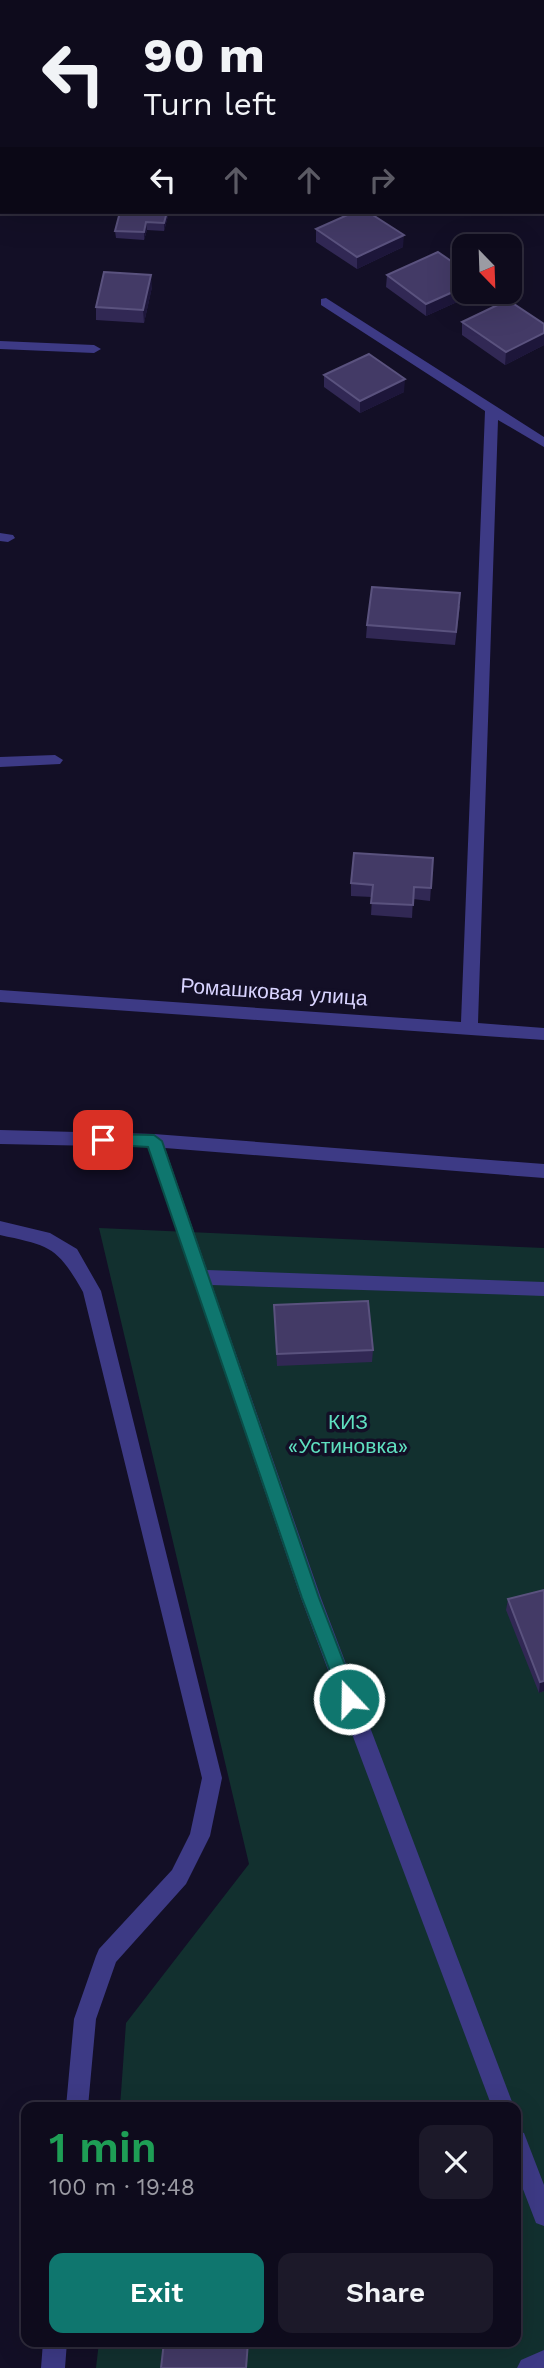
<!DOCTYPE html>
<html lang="en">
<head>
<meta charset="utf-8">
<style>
  body { margin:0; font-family:"Work Sans",sans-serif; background:#1c1929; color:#f1f3f6; height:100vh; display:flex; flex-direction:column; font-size:26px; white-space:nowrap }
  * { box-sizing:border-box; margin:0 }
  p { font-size:23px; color:#9b9ba3 }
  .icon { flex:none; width:38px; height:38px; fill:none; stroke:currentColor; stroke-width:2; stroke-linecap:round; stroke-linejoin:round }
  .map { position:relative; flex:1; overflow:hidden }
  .panel { position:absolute; left:21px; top:2102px; width:500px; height:245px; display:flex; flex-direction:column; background:#0e0b1c; border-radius:14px; box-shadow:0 7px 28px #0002,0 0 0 2px #2e2b3b }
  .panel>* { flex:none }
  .guide { position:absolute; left:0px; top:0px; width:544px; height:214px; box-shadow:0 7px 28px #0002,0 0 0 2px #2e2b3b; background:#0e0b1c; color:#f1f3f6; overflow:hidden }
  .needle { width:46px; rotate:157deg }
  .buttons { position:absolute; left:452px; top:234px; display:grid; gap:14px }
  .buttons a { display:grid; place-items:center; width:70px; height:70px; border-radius:14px; background:#0e0b1c; box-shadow:0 7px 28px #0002,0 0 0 2px #2e2b3b; font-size:35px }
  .pin { position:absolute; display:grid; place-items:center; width:60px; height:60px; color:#fff; margin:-30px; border-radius:14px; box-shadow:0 4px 10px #0006 }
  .me { position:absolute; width:77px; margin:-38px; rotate:339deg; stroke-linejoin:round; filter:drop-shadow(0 0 5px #0008) }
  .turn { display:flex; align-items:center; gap:24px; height:147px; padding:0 28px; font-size:32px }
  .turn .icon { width:91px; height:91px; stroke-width:2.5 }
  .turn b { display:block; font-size:49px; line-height:60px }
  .lanes { display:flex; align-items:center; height:66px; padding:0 28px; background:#0003; justify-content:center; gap:35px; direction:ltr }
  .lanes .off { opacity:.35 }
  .round { display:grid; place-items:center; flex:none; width:74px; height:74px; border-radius:14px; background:#1c1929 }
  .headline { display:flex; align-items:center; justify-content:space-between; height:119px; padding:0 28px }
  h1 { font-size:42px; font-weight:600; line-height:52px; color:#1e9e55 }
  .button { display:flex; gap:14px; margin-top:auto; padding:14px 28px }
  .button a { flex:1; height:80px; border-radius:14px; background:#0f766e; color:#fff; font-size:28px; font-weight:600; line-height:80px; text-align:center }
  .button a+a { background:#1c1929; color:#f1f3f6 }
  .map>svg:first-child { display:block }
  .green { fill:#12302f }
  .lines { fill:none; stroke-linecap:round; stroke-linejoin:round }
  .lane { fill:#3d3a85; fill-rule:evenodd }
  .street { fill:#3d3a85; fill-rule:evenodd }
  .wall { fill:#312854 }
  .shaded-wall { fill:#1d163a }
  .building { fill:#433a66; stroke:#5a527e; stroke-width:2 }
  .route { fill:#0f766e; stroke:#0a4d48; stroke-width:2 }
  .labels { text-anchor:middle; stroke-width:7; stroke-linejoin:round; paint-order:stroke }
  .street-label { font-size:21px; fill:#d9d4ff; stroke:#130f26 }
  .park-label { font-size:21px; fill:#5fe0c0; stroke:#130f26 }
</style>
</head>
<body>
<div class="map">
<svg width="544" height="2368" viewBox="0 0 544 2368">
  <rect width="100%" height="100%" fill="#130f26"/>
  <!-- green -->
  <path class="green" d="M 99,1228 L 544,1248 L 544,2368 L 96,2368 L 99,2342 L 516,2342 L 516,2107 L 120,2107 L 126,2023 L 249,1864 Z"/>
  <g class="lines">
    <!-- lane -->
    <path class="lane" d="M 0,24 L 2,24 L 2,30 L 0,30 Z
      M 542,142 L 544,142 L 544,150 L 542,150 Z
      M 0,171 L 2,171 L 2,179 L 0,179 Z
      M 326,298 L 544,437 L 544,447 L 498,420 L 478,1023 L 544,1028 L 544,1040 L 0,1002 L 0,990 L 461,1022 L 485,411 L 321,305 L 321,299 Z
      M 0,341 L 94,345 L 101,349 L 94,353 L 0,349 Z
      M 0,533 L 13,535 L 15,538 L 8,542 L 0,541 Z
      M 55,755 L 63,760 L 60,764 L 0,767 L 0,757 Z"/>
    <!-- street -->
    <path class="street" d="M 0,1130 L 154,1134 L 544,1164 L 544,1178 L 165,1148 L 207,1270 L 544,1282 L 544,1296 L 212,1285 L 321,1598 L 514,2107 L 492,2107 L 301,1598 L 148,1147 L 0,1144 Z
      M 0,1221 L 50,1233 L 77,1249 L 101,1291 L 222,1778 L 210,1836 L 186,1884 L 116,1962 L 96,2019 L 88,2107 L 66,2107 L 74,2019 L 96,1956 L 99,1949 L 172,1870 L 190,1834 L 202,1778 L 83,1292 C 57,1246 50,1246 0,1235 Z
      M 516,2130 L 524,2133 L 544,2185 L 544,2226 L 536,2223 L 516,2171 Z
      M 43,2342 L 67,2342 L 65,2368 L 41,2368 Z
      M 544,2350 L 544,2368 L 517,2368 L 521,2360 Z"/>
  </g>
  <!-- wall -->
  <path class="wall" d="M 361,0 L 431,0 L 431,2 L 361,2 Z
    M 120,212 L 169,212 L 164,231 L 147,230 L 144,240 L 116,238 L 115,231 Z
    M 316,229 L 403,247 L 357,269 L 316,242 Z
    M 387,275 L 464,292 L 477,293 L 426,316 L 386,287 Z
    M 152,287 L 144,323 L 96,320 L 96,307 Z
    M 462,322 L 544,324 L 544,345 L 505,365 L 462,335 Z
    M 324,375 L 404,392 L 360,413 L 324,387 Z
    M 460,606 L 455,645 L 366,638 L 367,625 Z
    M 433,858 L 430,901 L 413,899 L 412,918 L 371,915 L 372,897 L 351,896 L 351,883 Z
    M 274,1305 L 373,1350 L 372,1362 L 277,1366 Z
    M 508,1599 L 544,1691 L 539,1693 L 506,1610 Z"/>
  <!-- shaded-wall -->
  <path class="shaded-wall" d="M 415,0 L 431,0 L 431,2 L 411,2 Z
    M 544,75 L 544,87 L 542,87 L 542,76 Z
    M 542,189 L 544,189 L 544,200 L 542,201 Z
    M 167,212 L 169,212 L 164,231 L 164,223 Z
    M 146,222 L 147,230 L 144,240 L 144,232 Z
    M 404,235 L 403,247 L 357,269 L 357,257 Z
    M 151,275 L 152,287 L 144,323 L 143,310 Z
    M 464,287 L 464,292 L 477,293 L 426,316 L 426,304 Z
    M 544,333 L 544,345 L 505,365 L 506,352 Z
    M 405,379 L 404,392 L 360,413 L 360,401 Z
    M 544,1681 L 544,1691 L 539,1693 L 540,1682 Z"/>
  <!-- building -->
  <path class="building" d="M 380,0 L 415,0 L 411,2 L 383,2 Z
    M 542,53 L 544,54 L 544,75 L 542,76 Z
    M 542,162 L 544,163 L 544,189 L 542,189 Z
    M 120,212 L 167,212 L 164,223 L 146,222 L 144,232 L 115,231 Z
    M 354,212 L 368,212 L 404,235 L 357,257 L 316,229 Z
    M 438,252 L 464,270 L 464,287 L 426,304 L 387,275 Z
    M 104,272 L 151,275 L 143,310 L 96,307 Z
    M 508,300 L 544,324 L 544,333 L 506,352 L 462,322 Z
    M 369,354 L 405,379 L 360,401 L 324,375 Z
    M 372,587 L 460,593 L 456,632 L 367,625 Z
    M 354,853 L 433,858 L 431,888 L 414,887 L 413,905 L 371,903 L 373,885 L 351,883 Z
    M 368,1301 L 373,1350 L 277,1354 L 274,1305 Z
    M 544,1590 L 544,1681 L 540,1682 L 508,1599 Z
    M 164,2342 L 248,2342 L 246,2368 L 161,2368 Z"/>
  <!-- route -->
  <path class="route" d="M 103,1134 L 154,1135 L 162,1141 L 319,1598 L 358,1699 L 356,1705 L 349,1708 L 343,1705 L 302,1598 L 148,1147 L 97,1144 L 95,1140 Z"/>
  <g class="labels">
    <!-- street labels -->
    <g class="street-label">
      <text transform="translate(274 992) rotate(4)" y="7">Ромашковая улица</text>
    </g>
    <!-- park labels -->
    <g class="park-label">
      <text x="348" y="1429">КИЗ<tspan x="348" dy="24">«Устиновка»</tspan></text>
    </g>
  </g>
</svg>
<div class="buttons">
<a><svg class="needle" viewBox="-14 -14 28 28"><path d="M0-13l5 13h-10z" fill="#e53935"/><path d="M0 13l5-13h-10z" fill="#9b9ba3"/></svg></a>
</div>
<div class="pin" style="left:103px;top:1140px;background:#d93025"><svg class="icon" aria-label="arrive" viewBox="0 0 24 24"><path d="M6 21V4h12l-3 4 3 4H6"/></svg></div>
<svg class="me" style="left:349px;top:1699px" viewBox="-20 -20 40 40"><circle r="17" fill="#0f766e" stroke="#fff" stroke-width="3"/><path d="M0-11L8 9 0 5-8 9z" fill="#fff"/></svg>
<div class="guide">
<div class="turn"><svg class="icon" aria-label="left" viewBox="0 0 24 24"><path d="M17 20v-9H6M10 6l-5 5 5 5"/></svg><div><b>90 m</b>Turn left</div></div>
<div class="lanes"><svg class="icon" aria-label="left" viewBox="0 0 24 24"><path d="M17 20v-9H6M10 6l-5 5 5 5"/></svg><svg class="icon off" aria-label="ahead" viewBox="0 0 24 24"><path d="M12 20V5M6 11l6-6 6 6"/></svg><svg class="icon off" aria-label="ahead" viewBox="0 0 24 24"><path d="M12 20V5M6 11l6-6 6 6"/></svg><svg class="icon off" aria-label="right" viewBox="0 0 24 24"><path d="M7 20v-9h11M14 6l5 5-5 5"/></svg></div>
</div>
<section class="panel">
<div class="headline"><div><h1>1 min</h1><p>100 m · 19:48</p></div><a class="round"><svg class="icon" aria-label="close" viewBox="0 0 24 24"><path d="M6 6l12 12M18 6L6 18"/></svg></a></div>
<div class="button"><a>Exit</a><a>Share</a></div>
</section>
</div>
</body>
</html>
